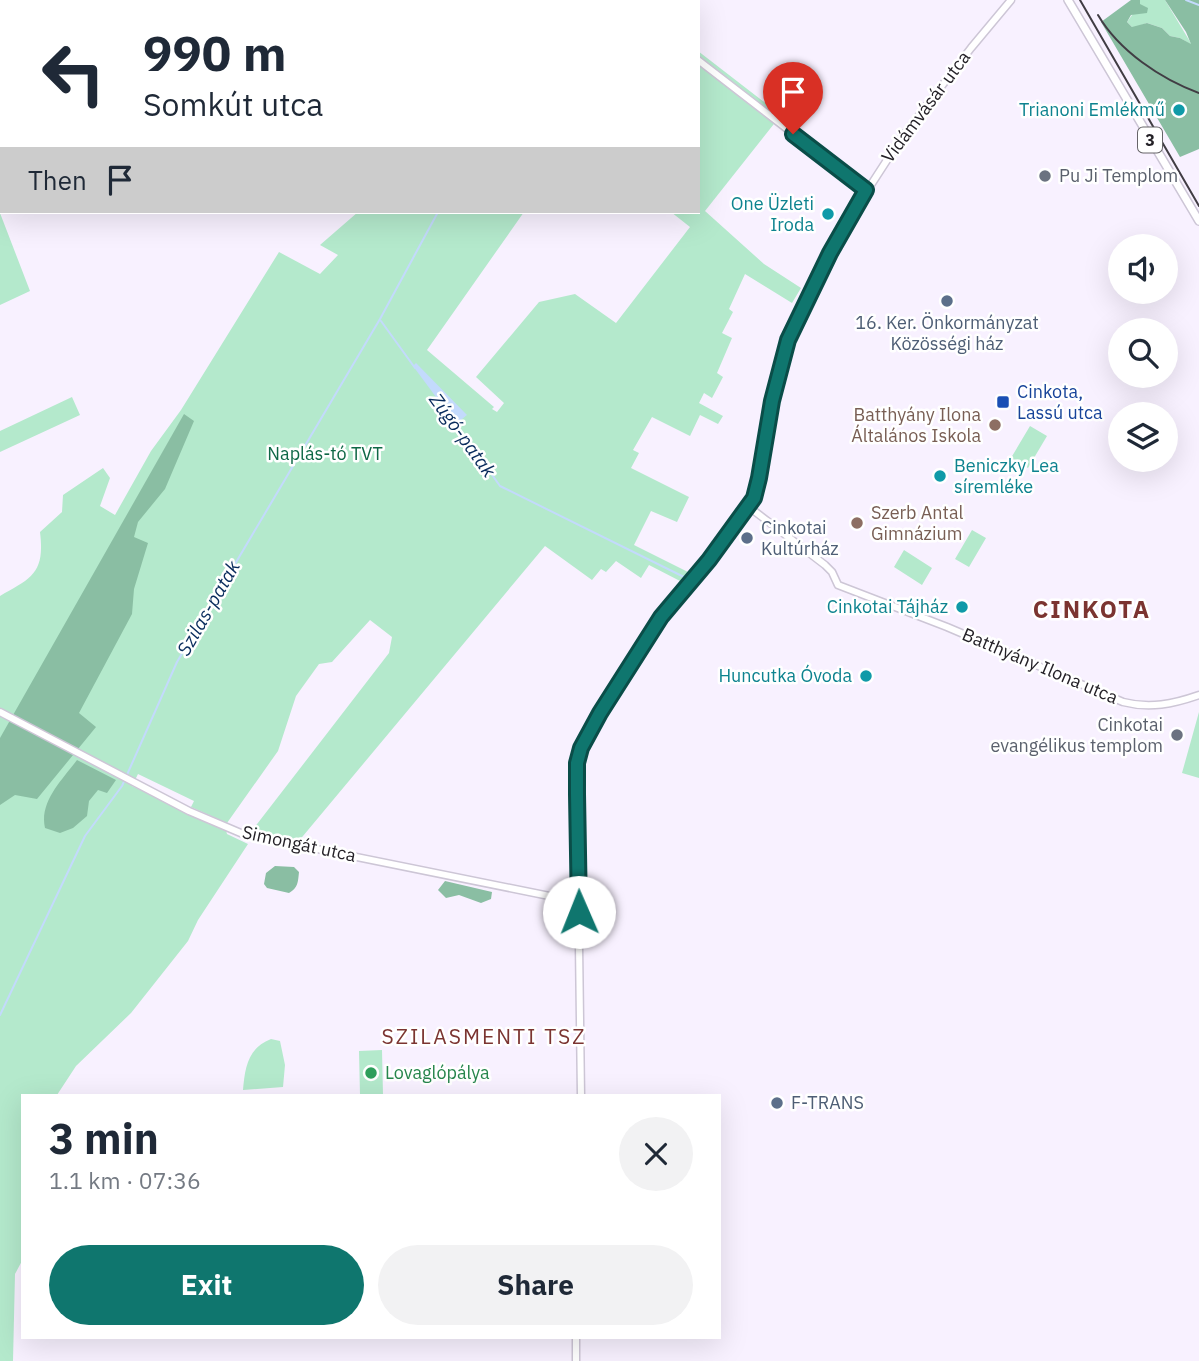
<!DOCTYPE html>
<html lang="en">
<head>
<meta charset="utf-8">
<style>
  body { margin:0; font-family:"IBM Plex Sans",sans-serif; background:#f2f2f3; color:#1f2937; height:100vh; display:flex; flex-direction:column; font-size:26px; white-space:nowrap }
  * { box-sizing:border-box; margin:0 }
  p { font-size:23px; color:#747a83 }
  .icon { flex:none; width:38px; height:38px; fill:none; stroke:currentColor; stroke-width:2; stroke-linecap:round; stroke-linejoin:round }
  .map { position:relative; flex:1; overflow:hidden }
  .details { position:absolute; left:21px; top:1094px; width:700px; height:245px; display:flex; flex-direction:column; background:#fff; border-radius:0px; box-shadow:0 7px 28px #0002 }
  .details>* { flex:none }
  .guide { position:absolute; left:0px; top:0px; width:700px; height:214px; box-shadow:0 7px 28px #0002; background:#fff; color:#1f2937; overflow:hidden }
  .controls { position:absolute; left:1108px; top:234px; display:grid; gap:14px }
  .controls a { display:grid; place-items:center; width:70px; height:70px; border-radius:50%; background:#fff; box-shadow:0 7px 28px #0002; font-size:35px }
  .pin { position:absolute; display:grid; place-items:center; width:60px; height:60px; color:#fff; margin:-72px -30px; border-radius:50% 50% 50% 0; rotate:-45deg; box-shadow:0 0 7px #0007 }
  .pin .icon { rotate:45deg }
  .me { position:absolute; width:77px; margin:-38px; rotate:359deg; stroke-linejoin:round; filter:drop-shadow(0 0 5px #0008) }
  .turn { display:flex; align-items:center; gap:24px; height:147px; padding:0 28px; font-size:32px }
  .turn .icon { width:91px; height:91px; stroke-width:2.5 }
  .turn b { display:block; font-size:49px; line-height:60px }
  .then { display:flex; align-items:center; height:66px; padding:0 28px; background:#0003; gap:14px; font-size:26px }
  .round { display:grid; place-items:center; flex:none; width:74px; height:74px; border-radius:37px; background:#f2f2f3 }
  .overview { display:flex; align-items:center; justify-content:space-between; height:119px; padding:0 28px }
  h1 { font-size:42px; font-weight:700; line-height:52px }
  .primary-button { display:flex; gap:14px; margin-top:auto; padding:14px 28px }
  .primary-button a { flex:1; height:80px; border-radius:42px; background:#0f766e; color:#fff; font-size:28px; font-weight:700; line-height:80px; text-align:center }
  .primary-button a+a { background:#f2f2f3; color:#1f2937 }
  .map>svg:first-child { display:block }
  .green { fill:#b4e9cc; fill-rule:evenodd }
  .forest { fill:#8abea3 }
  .water { fill:#c3dafc }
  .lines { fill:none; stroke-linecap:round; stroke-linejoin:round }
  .stream { stroke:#c3dafc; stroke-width:2 }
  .tertiary-casing { stroke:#cdc6d6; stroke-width:9 }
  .secondary-casing { stroke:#cdc6d6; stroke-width:9 }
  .primary-casing { stroke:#cdc6d6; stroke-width:10 }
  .tertiary { stroke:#fff; stroke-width:6 }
  .secondary { stroke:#fff; stroke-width:6 }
  .primary { stroke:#fff; stroke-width:7 }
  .tram { stroke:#413d44; stroke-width:2 }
  .route-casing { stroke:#0a4d48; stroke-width:18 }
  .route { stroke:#0f766e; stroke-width:12 }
  .culture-dot { fill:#0f9aa8; stroke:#fff; stroke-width:2.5 }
  .worship-dot { fill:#6b7280; stroke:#fff; stroke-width:2.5 }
  .service-dot { fill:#5c6f8a; stroke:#fff; stroke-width:2.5 }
  .transit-dot { fill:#1a4fb4; stroke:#fff; stroke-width:2.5 }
  .education-dot { fill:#8d6e63; stroke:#fff; stroke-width:2.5 }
  .leisure-dot { fill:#2e9e5b; stroke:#fff; stroke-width:2.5 }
  .labels { text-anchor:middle; stroke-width:5; stroke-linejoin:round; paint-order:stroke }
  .shield { fill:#fff; stroke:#666468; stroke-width:2 }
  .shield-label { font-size:16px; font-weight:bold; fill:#242127 }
  .street-label { font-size:18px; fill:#242127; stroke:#fff }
  .culture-label { font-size:18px; fill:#0d838f; stroke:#fff; text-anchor:end }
  .worship-label { font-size:18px; fill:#5b616d; stroke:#fff; text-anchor:start }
  .service-label { font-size:18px; fill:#4e5e75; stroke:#fff; text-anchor:start }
  .transit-label { font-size:18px; fill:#164399; stroke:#fff; text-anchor:start }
  .education-label { font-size:18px; fill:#785e54; stroke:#fff; text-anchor:end }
  .park-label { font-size:18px; fill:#0e6846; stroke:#fff }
  .leisure-label { font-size:18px; fill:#27864d; stroke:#fff; text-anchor:start }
  .water-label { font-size:19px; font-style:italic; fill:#082b5c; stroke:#fff }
  .quarter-label { font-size:21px; letter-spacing:2px; fill:#7b3431; stroke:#fff }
  .district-label { font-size:24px; font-weight:bold; letter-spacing:2px; fill:#7b3431; stroke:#fff }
</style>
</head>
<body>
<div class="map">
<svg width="1199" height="1361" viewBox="0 0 1199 1361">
  <rect width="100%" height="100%" fill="#f8f1ff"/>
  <!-- green -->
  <path class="green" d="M 1140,0 L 1165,0 L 1192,45 L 1180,38 L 1170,36 L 1162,28 L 1147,23 L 1133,28 L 1127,22 L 1140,4 Z
    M 698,51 L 781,115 L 705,211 L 764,264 L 801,288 L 792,303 L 745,274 L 729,309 L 733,312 L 722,333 L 732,338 L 717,373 L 723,377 L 712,398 L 704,393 L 699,403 L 723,416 L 718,424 L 700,415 L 690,436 L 652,417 L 633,450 L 639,453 L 631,468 L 689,497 L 677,522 L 651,511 L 634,545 L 688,572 L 680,581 L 649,565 L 641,578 L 616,561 L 606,572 L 601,569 L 592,580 L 545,546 L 298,842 L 251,832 L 389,653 L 392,637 L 370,620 L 332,662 L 319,664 L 296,696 L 278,751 L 227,823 L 191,807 L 194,801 L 138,774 L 132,786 L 226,830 L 227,834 L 248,844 L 198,920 L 188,941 L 131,1013 L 76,1066 L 57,1095 L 23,1096 L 23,1259 L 15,1274 L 13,1361 L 0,1361 L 0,596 C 32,578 45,573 40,532 L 62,512 L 63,495 L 103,468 L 110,478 L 100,506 L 115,515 L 151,451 L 181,410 L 279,252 L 320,274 L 338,255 L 320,245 L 358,212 L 524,212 L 427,350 L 494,407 L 492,409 L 497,412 L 504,403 L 476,377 L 539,302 L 575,294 L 616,323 L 690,227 L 671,212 L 698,212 ZM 184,415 L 22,708 L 9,724 L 17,710 Z
    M 0,213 L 30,291 L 0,305 Z
    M 72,397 L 80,415 L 0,452 L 0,431 Z
    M 1030,426 L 1047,436 L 1028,468 L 1011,458 Z
    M 972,530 L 986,538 L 969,567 L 955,559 Z
    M 904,550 L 932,568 L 922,585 L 894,567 Z
    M 1199,712 L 1199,778 L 1182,773 Z
    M 271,1039 L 280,1041 L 285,1065 L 283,1087 L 243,1090 C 245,1067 248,1048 271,1039 Z
    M 382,1050 L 383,1095 L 360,1095 L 359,1051 Z"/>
  <!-- forest -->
  <path class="forest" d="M 1131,0 L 1140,0 L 1140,4 L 1148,8 L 1147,13 L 1131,15 L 1127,22 L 1132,27 L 1147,23 L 1162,28 L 1170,36 L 1180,38 L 1191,44 L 1186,32 L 1165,0 L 1199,0 L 1199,149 L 1180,157 L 1101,22 Z
    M 184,414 L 194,421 L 165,489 L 138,522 L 134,537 L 148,543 L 134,589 L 132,614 L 79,713 L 96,727 L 37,799 L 15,795 L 0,805 L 0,738 Z
    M 77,760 L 116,780 L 107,793 L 98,790 L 89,801 L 87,816 L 73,828 L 60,833 L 45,828 C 39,802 62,780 77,760 Z
    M 275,866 L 294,867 L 299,872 C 298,882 298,888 289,893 L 267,888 L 264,884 L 266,873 Z
    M 445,881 L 492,892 L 491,899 L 481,903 L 459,895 L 446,898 L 438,890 Z"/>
  <!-- water -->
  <path class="water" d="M 416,363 L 467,415 L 456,424 L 413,366 Z"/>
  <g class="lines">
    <!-- stream -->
    <path class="stream" d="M 1186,0 L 1199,5
      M 553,2 L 554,0
      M 381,321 L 415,368
      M 455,423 L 500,486 L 684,577
      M 0,1015 L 85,836 L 122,786 L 177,662 L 380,319 L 438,212"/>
    <!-- tertiary casing -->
    <g class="tertiary-casing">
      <path id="tertiary" d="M 620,0 L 623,2
        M 698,60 L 866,190
        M 749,507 L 825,565 L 832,572 L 838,585 L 947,627 L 1123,702 C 1150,709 1173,704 1199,695"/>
    </g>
    <!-- secondary casing -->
    <g class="secondary-casing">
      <path id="secondary" d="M 0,712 L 189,811 L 243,834 L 579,902
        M 581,1096 L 577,794 L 579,752 L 600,713 L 661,617 L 709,560 L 754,498 L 772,401 L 785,350 L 843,228 L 900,140 L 971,48 L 1011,0
        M 576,1361 L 576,1337"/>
    </g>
    <!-- primary casing -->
    <g class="primary-casing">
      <path id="primary" d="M 1068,0 L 1199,221"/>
    </g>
    <!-- tertiary -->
    <use href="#tertiary" class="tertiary"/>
    <!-- secondary -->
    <use href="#secondary" class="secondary"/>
    <!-- primary -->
    <use href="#primary" class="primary"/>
    <!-- tram -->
    <path class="tram" d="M 1080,0 L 1199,206
      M 1098,15 C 1119,51 1161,79 1199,93"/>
  </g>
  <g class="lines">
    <!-- route casing -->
    <g class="route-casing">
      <path id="route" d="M 579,912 L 577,794 L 577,763 L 581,748 L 600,713 L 661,617 L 709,560 L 754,498 L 759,478 L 772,401 L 788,340 L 830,253 L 866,190 L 793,134"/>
    </g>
    <!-- route -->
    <use href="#route" class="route"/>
  </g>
  <!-- markers -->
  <g class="culture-dot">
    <circle cx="1179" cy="110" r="7"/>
    <circle cx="828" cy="214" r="7"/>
    <circle cx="940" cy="476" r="7"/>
    <circle cx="962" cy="607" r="7"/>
    <circle cx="866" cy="676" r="7"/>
  </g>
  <g class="worship-dot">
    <circle cx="1045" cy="176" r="7"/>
    <circle cx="1177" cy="735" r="7"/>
  </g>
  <g class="service-dot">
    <circle cx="947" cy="301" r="7"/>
    <circle cx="747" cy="538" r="7"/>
    <circle cx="777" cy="1103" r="7"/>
  </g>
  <rect class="transit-dot" x="996" y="395" width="14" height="14" rx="3.5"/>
  <g class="education-dot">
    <circle cx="995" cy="425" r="7"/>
    <circle cx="857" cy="523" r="7"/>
  </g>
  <circle class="leisure-dot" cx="371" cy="1073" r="7"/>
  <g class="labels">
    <!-- shield labels -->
    <rect class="shield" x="1138" y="127.5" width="24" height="25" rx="5"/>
    <g class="shield-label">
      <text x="1150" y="146">3</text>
    </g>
    <!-- street labels -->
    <g class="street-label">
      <text transform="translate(926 107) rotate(-53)" y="6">Vidámvásár utca</text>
      <text transform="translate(1040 666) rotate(23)" y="6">Batthyány Ilona utca</text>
      <text transform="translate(299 844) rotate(12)" y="6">Simongát utca</text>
    </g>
    <!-- culture labels -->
    <g class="culture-label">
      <text x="1165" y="116">Trianoni Emlékmű</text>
      <text x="814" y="210">One Üzleti<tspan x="814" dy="21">Iroda</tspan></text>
      <text x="954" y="472" text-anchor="start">Beniczky Lea<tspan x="954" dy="21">síremléke</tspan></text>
      <text x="948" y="613">Cinkotai Tájház</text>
      <text x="852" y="682">Huncutka Óvoda</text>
    </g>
    <!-- worship labels -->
    <g class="worship-label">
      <text x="1059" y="182">Pu Ji Templom</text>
      <text x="1163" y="731" text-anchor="end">Cinkotai<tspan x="1163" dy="21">evangélikus templom</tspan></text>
    </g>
    <!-- service labels -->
    <g class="service-label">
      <text x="947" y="329" text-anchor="middle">16. Ker. Önkormányzat<tspan x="947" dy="21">Közösségi ház</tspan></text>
      <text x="761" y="534">Cinkotai<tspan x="761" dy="21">Kultúrház</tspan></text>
      <text x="791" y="1109">F-TRANS</text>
    </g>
    <!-- transit labels -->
    <g class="transit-label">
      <text x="1017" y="398">Cinkota,<tspan x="1017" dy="21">Lassú utca</tspan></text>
    </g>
    <!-- education labels -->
    <g class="education-label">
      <text x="981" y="421">Batthyány Ilona<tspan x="981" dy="21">Általános Iskola</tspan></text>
      <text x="871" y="519" text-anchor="start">Szerb Antal<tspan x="871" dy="21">Gimnázium</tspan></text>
    </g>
    <!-- park labels -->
    <g class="park-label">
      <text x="325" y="460">Naplás-tó TVT</text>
    </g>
    <!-- leisure labels -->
    <g class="leisure-label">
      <text x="385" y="1079">Lovaglópálya</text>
    </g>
    <!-- water labels -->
    <g class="water-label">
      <text transform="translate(463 435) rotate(54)" y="7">Zúgó-patak</text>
      <text transform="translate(208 608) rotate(-60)" y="7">Szilas-patak</text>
    </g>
    <!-- quarter labels -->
    <g class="quarter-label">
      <text x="484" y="1044">SZILASMENTI TSZ</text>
    </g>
    <!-- district labels -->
    <g class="district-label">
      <text x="1092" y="618">CINKOTA</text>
    </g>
  </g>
</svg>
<div class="controls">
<a><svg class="icon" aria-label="sound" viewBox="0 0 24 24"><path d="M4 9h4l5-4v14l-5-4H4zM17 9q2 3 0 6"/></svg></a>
<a><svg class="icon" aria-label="search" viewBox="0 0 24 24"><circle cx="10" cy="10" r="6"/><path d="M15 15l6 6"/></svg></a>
<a><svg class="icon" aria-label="layers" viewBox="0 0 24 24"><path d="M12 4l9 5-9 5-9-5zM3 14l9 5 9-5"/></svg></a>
</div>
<div class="pin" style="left:793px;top:134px;background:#d93025"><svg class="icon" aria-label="arrive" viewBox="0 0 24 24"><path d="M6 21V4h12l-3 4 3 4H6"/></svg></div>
<svg class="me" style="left:579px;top:912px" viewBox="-20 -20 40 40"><circle r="19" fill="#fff"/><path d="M0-13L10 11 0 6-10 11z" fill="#0f766e"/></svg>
<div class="guide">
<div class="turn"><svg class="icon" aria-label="left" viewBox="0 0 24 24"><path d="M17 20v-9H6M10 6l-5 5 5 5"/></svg><div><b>990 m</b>Somkút utca</div></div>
<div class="then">Then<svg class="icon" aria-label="arrive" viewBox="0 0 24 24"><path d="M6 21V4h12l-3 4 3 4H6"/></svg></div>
</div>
<section class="details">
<div class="overview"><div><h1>3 min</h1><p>1.1 km · 07:36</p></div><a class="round"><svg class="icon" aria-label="close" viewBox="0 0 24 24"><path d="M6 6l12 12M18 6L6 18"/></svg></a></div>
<div class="primary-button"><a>Exit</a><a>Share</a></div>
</section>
</div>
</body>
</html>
